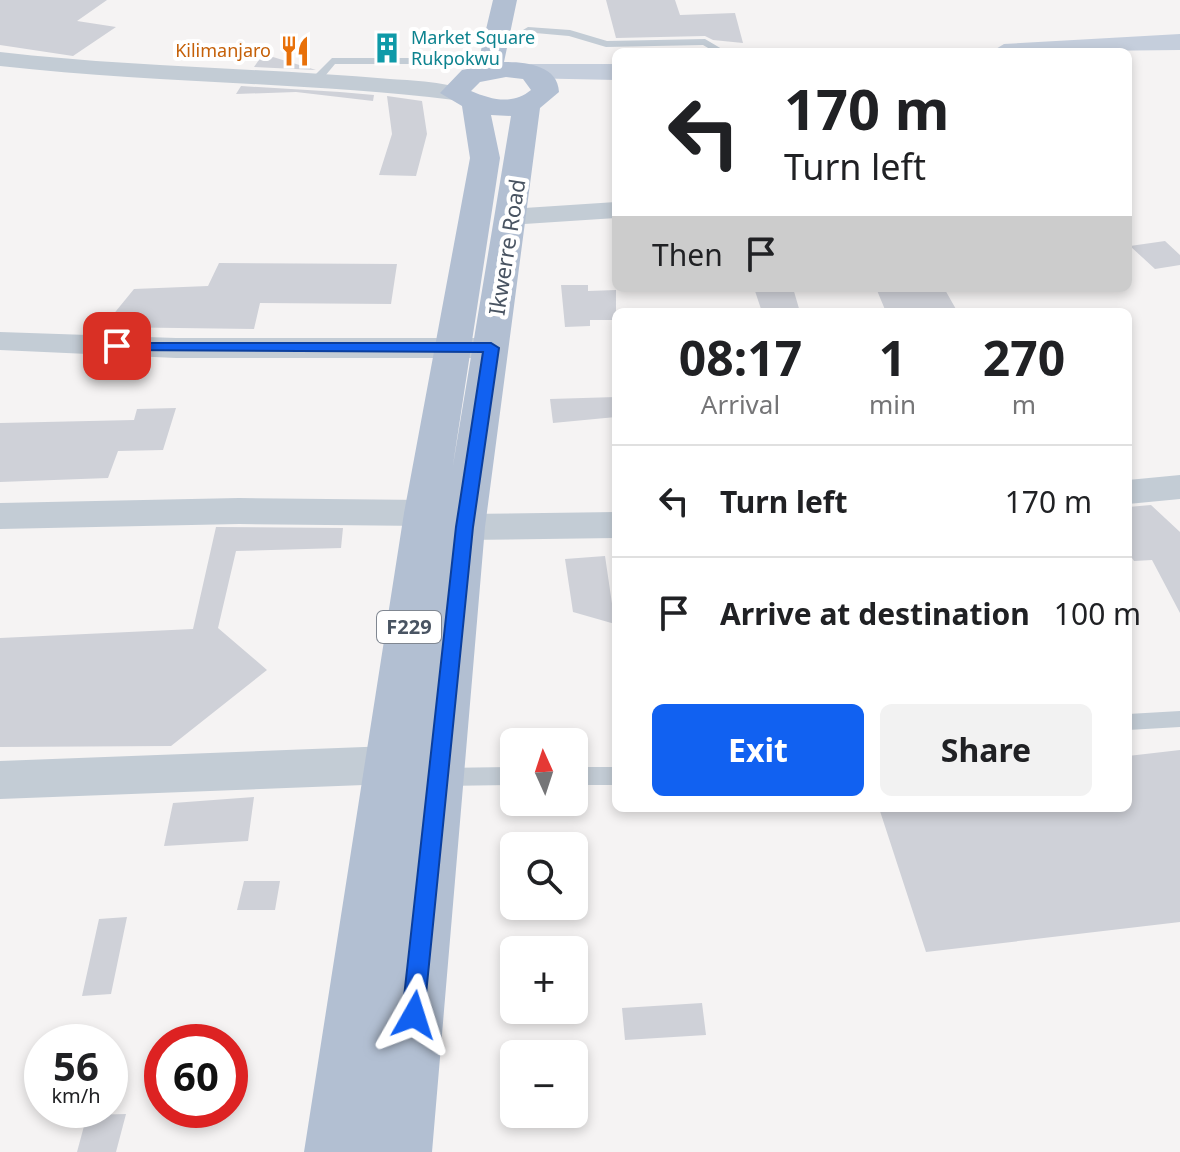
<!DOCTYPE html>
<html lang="en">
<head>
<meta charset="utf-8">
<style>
  body { margin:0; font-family:"Noto Sans",sans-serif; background:#f2f2f2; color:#202124; height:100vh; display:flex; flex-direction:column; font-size:30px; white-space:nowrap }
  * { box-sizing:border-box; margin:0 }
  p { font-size:26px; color:#757577 }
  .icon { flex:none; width:44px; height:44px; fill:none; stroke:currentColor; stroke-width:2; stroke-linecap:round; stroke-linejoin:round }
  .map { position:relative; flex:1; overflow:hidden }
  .sheet { position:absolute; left:612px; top:308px; width:520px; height:504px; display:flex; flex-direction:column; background:#fff; border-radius:12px; box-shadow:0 4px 12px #0003 }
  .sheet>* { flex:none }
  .hud { position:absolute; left:612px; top:48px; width:520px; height:244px; border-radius:12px; box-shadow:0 4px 12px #0003; background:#fff; color:#202124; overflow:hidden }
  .needle { width:52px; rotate:357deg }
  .buttons { position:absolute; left:500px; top:728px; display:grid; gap:16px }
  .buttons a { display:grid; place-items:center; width:88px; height:88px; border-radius:12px; background:#fff; box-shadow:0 4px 12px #0003; font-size:40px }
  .speed { position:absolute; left:24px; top:1024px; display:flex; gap:16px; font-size:40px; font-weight:700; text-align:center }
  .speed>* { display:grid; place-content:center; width:104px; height:104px; border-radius:50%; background:#fff; box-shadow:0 4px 12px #0003; line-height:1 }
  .speed small { font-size:20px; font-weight:400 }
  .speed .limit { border:12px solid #d22; background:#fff; color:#111 }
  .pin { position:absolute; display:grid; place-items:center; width:68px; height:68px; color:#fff; margin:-34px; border-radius:16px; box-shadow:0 4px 12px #0006 }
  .me { position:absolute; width:88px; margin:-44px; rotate:6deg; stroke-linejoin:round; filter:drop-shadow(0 0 6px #0008) }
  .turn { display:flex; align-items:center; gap:28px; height:168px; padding:0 40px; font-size:36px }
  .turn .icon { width:104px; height:104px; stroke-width:2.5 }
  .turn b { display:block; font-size:56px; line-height:68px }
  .then { display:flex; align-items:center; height:76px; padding:0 40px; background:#0003; gap:16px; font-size:30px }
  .eta { display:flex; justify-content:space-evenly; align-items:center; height:136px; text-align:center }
  .eta b { font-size:48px; font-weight:700; line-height:56px }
  .primary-button { display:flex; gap:16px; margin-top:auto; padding:16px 40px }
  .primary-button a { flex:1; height:92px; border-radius:12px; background:#1161f1; color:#fff; font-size:32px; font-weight:700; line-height:92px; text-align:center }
  .primary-button a+a { background:#f2f2f2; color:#202124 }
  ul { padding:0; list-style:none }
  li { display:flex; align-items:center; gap:24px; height:112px; padding:0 40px; border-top:2px solid #e0e0e0 }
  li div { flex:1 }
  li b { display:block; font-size:30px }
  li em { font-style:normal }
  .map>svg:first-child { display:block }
  .building { fill:#cfd1d8 }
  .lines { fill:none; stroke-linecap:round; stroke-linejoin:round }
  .lane { fill:#c3ccd5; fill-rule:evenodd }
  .street { fill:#c3ccd5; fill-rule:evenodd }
  .secondary { fill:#c5cedc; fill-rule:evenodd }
  .primary { fill:#b2bfd2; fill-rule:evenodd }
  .route { fill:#1161f1; stroke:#0b3f9d; stroke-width:2 }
  .labels { text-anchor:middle; stroke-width:8; stroke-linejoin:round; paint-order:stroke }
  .far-culture-label { font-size:18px; fill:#0d838f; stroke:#fff; text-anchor:start }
  .far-food-label { font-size:18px; fill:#c56008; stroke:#fff; text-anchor:end }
  .shield { fill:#fff; stroke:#808791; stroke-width:2 }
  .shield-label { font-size:20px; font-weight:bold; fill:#495462 }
  .street-label { font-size:22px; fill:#495462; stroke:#fff }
</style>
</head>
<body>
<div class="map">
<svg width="1180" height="1152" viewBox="0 0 1180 1152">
  <rect width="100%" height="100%" fill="#f5f3f3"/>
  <!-- building -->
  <path class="building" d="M 0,0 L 107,0 L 77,21 L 116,27 L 73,56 L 0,45 Z
    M 606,0 L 675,0 L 680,15 L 735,13 L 743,43 L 713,40 L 705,36 L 616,38 Z
    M 263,54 L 316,70 L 254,67 Z
    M 241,86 L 340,92 L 374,95 L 373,101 L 296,92 L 236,94 Z
    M 387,96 L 422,101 L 427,134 L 416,176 L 379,175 L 392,134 Z
    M 1165,241 L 1180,255 L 1180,265 L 1155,269 L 1130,246 Z
    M 219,263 L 397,264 L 391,304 L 260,303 L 254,329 L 103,327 L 134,289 L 208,286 Z
    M 561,285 L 588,285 L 588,291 L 616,290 L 616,320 L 590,320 L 590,326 L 565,327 Z
    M 754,288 L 793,288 L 800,312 L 762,312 Z
    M 876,288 L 944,288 L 957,311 L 886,312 Z
    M 616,397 L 616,417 L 553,423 L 550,399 Z
    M 176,408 L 163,450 L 118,451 L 108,478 L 0,482 L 0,423 L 134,420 L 137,409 Z
    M 1151,505 L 1180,532 L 1180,613 L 1152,560 L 1134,561 L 1128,552 L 1128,507 Z
    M 216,527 L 343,528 L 341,548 L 236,551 L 218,628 L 267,670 L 171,746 L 0,747 L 0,638 L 193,629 Z
    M 605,556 L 615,624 L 573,612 L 565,559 Z
    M 1180,750 L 1180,922 L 926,952 L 879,808 L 1128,808 L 1128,756 Z
    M 254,797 L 248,841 L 164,846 L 173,803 Z
    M 244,881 L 280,881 L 275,910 L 237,910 Z
    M 127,917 L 111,994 L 82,996 L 99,919 Z
    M 702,1003 L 706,1035 L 625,1040 L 622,1008 Z
    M 126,1114 L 116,1152 L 77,1152 L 87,1115 Z"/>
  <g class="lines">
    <!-- lane -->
    <path class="lane" d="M 528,27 L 570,30 L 607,41 L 705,39 L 727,52 L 715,52 L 703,45 L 606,47 L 569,36 L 524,32 L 523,30 Z
      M 332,58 L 430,58 L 435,61 L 430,64 L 335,64 L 320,82 L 312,82 L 312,78 Z
      M 1180,711 L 1180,727 L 1128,730 L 1128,714 Z
      M 514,767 L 514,785 L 442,786 L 435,783 L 432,777 L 435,771 L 442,768 Z
      M 574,767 L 616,767 L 616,785 L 574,785 Z"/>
    <!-- street -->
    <path class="street" d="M 0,52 C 130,67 260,68 390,79 C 405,80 458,82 466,93 L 454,100 C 303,82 151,83 0,66 Z
      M 616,202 L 616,218 L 509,225 L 499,223 L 495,217 L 499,211 L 509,209 Z
      M 0,332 L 176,338 L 491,338 L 502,341 L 507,348 L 502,355 L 491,358 L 176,358 L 0,350 Z
      M 1180,475 L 1180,499 L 1128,504 L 1128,480 Z
      M 239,498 L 425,500 L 438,504 L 443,513 L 438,522 L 425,526 L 239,524 L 0,529 L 0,503 Z
      M 616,512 L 616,538 L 464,540 L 451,536 L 446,527 L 451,518 L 464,514 Z
      M 390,746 L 405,752 L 412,765 L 405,778 L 390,784 L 0,799 L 0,761 Z"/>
    <!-- secondary -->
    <path class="secondary" d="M 1180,34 L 1180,50 L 991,52 L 1004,44 Z
      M 531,64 L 616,64 L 616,80 L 522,78 L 518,72 L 522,66 Z"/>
    <!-- primary -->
    <path class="primary" d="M 493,0 L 517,0 L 504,62 C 525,62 558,65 559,92 L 540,108 L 485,527 L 432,1152 L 304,1152 L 404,513 L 470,158 L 462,106 L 440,93 L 462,70 L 477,67 ZM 506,77 L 523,79 L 531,90 C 513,105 492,100 471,91 L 480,82 ZM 491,115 L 511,116 L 453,465 L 500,158 Z"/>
  </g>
  <!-- route -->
  <path class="route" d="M 112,343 L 491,343 L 499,348 L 473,527 L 423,1024 L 414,1028 L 406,1024 L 402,1015 L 456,527 L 483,352 L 117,350 L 110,346 Z"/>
  <!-- icons -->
  <defs>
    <g id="building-bare" transform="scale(2.4)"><path d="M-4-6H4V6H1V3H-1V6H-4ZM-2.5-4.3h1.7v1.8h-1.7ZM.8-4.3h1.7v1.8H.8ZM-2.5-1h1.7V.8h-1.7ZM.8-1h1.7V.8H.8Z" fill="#0f9aa8" stroke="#fff" stroke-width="2.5" paint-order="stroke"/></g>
    <g id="restaurant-bare" transform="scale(2.4)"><path d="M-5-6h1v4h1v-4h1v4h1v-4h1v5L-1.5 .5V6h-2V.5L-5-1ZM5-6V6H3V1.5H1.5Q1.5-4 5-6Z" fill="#e8710a" stroke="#fff" stroke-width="2.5" paint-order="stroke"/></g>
  </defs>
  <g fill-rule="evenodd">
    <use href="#building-bare" x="387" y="48"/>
    <use href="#restaurant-bare" x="295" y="51"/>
  </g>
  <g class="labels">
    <!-- far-culture labels -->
    <g class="far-culture-label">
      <text x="411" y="44">Market Square<tspan x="411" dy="21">Rukpokwu</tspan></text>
    </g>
    <!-- far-food labels -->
    <g class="far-food-label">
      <text x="271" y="57">Kilimanjaro</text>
    </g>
    <!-- shield labels -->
    <rect class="shield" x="377" y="611" width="64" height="32" rx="6"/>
    <g class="shield-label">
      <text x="409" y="634">F229</text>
    </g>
    <!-- street labels -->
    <g class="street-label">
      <text transform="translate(507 247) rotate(-81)" y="8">Ikwerre Road</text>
    </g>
  </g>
</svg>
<div class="buttons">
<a><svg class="needle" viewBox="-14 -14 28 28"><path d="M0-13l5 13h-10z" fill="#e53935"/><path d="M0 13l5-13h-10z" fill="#757577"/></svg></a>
<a><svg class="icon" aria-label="search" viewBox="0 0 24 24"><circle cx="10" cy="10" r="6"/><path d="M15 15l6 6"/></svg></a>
<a>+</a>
<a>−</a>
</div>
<div class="speed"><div>56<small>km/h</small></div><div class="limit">60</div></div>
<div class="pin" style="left:117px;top:346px;background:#d93025"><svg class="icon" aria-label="arrive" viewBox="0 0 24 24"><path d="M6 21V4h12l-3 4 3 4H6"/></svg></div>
<svg class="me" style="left:414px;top:1015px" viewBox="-20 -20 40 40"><path d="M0-17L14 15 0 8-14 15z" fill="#1161f1" stroke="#fff" stroke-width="4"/></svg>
<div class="hud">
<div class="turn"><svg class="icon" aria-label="left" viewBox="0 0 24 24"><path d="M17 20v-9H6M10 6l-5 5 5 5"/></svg><div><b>170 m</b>Turn left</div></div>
<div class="then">Then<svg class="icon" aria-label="arrive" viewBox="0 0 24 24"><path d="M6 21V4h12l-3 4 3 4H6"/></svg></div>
</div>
<section class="sheet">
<div class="eta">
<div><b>08:17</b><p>Arrival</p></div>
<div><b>1</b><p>min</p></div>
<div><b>270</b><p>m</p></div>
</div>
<ul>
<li><svg class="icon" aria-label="left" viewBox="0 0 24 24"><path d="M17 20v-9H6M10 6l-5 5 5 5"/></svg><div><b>Turn left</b></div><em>170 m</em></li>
<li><svg class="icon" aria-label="arrive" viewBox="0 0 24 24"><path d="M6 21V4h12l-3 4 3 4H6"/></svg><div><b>Arrive at destination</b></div><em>100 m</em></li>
</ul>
<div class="primary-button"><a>Exit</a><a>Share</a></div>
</section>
</div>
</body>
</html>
